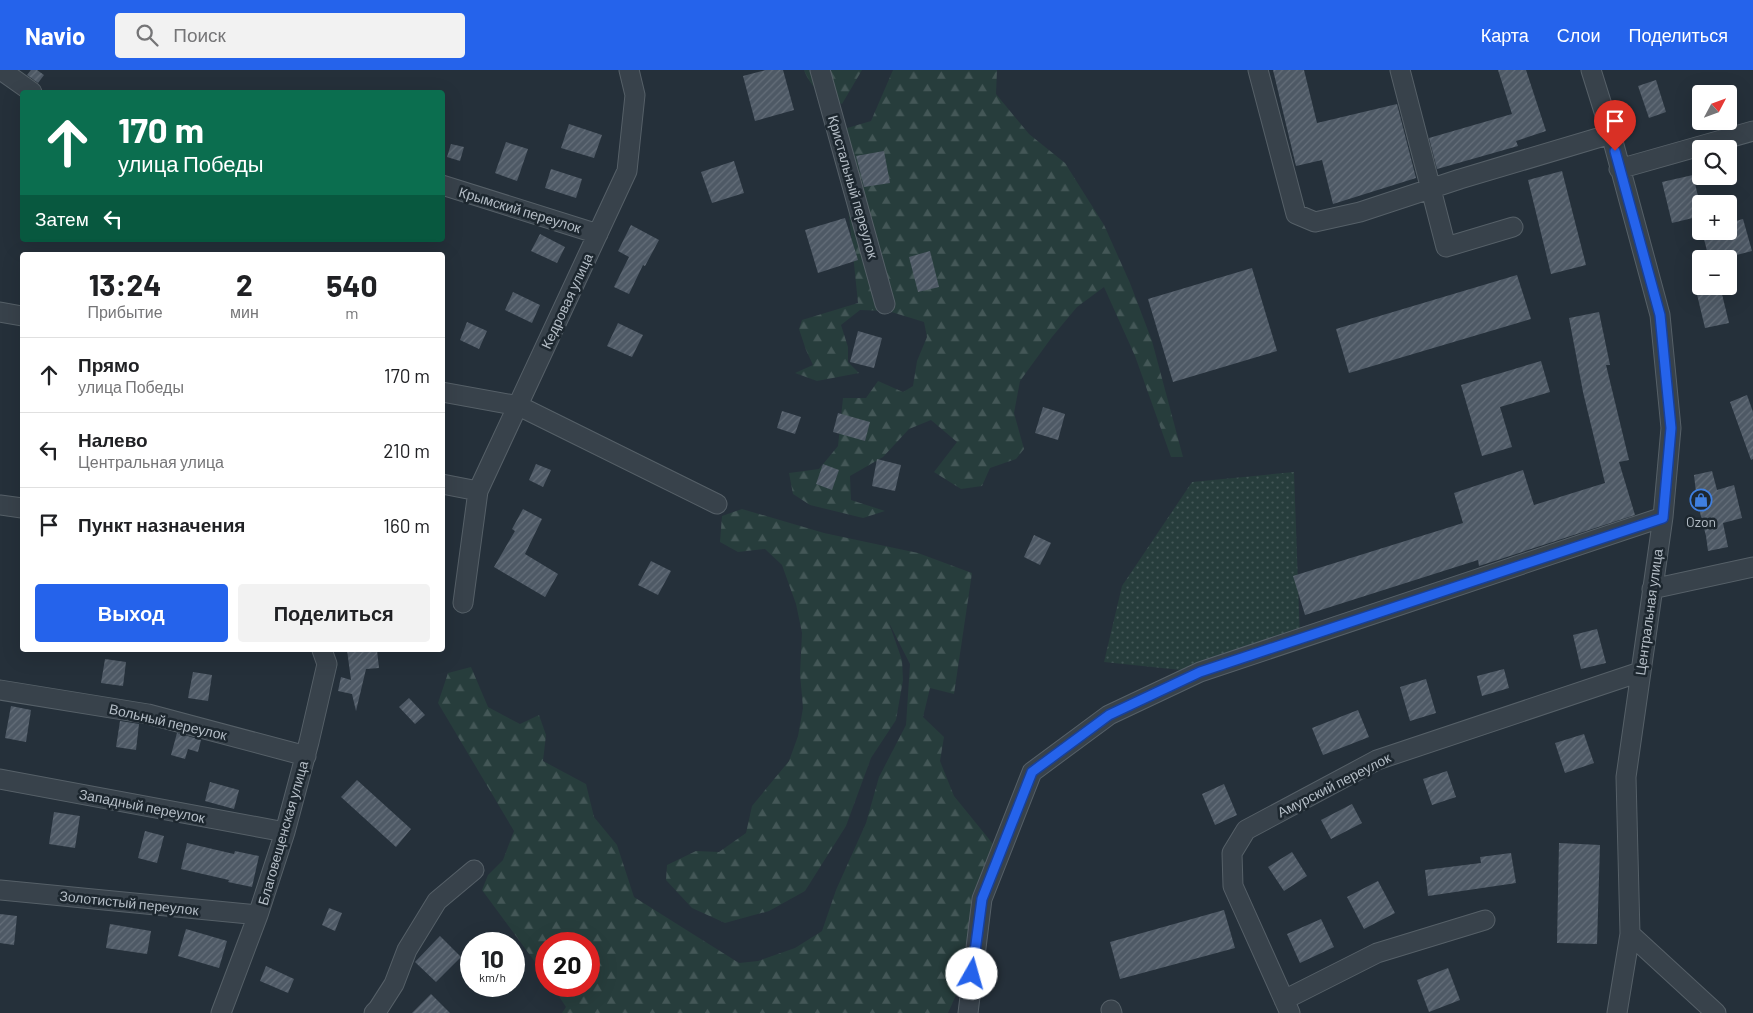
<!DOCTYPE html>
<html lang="ru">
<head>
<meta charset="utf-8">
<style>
  body { margin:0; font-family:Barlow,sans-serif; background:#f2f2f2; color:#202124; height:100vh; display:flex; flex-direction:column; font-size:19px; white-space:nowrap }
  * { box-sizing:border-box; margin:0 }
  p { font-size:16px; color:#757577 }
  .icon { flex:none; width:28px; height:28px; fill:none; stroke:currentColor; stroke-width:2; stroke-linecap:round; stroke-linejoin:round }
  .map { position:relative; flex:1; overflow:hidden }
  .panel { position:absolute; left:20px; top:182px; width:425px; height:400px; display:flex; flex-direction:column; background:#fff; border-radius:5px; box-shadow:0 5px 20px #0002 }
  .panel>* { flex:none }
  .guide { position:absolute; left:20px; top:20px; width:425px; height:152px; border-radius:5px; box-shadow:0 5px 20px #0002; background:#0b6e4f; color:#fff; overflow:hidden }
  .needle { width:32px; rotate:49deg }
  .tools { position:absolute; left:1692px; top:15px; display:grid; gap:10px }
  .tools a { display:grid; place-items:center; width:45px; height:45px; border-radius:5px; background:#fff; box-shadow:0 5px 20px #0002; font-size:25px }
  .speed { position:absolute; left:460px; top:862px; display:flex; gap:10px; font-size:25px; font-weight:700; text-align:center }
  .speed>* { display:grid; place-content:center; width:65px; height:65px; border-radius:50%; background:#fff; box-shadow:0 5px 20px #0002; line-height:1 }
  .speed small { font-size:12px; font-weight:400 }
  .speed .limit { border:8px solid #d22; background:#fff; color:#111 }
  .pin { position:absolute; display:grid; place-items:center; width:42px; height:42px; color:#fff; margin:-51px -21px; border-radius:50% 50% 50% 0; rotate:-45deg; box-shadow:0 0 5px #0007 }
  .pin .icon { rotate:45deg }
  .me { position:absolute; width:55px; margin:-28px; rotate:7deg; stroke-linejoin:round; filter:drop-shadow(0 0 4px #0008) }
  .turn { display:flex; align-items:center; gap:18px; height:105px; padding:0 15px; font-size:22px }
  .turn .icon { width:65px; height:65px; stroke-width:2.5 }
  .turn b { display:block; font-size:35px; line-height:42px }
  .then { display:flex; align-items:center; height:48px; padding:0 15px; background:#0003; gap:10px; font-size:19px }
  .eta { display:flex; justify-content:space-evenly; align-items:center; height:85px; text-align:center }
  .eta b { font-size:30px; font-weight:700; line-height:35px }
  .action { display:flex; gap:10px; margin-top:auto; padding:10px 15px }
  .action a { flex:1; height:58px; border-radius:5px; background:#2563eb; color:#fff; font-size:20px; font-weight:700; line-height:58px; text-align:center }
  .action a+a { background:#f2f2f2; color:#202124 }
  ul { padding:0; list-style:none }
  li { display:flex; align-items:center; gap:15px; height:75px; padding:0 15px; border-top:1px solid #e0e0e0 }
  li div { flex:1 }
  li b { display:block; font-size:19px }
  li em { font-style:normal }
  header { display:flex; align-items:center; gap:30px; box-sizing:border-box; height:70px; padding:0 25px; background:#2563eb; color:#fff }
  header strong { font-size:24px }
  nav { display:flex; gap:28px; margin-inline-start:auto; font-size:18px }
  .search { width:350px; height:45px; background:#f2f2f2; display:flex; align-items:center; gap:12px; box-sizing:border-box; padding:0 18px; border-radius:5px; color:#757577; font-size:19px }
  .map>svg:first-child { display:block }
  .grass { fill:url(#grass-dots) }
  .forest { fill:url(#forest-firs) }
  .building { fill:url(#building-hatch) }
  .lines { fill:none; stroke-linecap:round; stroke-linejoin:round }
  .minor-casing { stroke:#566068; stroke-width:21 }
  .minor { stroke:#38424b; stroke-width:19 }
  .route-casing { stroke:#184099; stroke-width:12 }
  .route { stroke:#2563eb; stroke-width:9 }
  .labels { text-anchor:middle; stroke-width:5; stroke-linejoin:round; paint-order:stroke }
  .street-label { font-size:14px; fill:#b4bdc6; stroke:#1d272f }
  .poi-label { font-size:14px; fill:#b4bdc6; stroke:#1d272f }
</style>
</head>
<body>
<header>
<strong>Navio</strong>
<div class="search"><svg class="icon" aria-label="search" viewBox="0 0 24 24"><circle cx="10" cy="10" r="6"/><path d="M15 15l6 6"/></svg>Поиск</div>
<nav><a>Карта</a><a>Слои</a><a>Поделиться</a></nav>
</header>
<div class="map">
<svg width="1753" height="943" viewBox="0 0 1753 943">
  <defs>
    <pattern id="grass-dots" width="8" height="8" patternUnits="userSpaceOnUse" patternTransform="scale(1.25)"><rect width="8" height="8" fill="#273d3c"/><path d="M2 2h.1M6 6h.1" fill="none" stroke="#445757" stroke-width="1.8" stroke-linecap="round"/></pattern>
    <pattern id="forest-firs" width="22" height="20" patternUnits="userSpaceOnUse" patternTransform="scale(1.25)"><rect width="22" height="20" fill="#273d3c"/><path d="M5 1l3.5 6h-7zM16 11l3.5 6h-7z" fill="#445757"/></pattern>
    <pattern id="building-hatch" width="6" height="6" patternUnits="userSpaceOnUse" patternTransform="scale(1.25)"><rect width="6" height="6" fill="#4e5965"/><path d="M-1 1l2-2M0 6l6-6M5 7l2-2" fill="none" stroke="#656f7a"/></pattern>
  </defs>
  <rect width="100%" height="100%" fill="#25303a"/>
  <!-- grass -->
  <path class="grass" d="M 1294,402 L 1300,569 L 1200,602 L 1104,592 L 1122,516 L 1192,412 Z"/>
  <!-- forest -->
  <path class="forest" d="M 804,0 L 862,0 L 842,34 C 824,26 811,19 804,0 Z
    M 893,0 L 997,0 L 996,24 L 1029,64 L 1065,93 L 1104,155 L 1130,213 L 1152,271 L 1183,387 L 1171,387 L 1135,286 L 1104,217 L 1077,237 L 1052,267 L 1020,311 L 1014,343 L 1024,379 L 1016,389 L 990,398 L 982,416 L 961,419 L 934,402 L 957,372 L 931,350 L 909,359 L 883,387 L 850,406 L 851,430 L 885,441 L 863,448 L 810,435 L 793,424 L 789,403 L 819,399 L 838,376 L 843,328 L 866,328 L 878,311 L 903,322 L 913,316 L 917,291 L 927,267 L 924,252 L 888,241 L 860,240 L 841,255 L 848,277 L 848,292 L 859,303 L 817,311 L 795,303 L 813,295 L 806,280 L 799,259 L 802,250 L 858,233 L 845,106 L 837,61 L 871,51 Z
    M 742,439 L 824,463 L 918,483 L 972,503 L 954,624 L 930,618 L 923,647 L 944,667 L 940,691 L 954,726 L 993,774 L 986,817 L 965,905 L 948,943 L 562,943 L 566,937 L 552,916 L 589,916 L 589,874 L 546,874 L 546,907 L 482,820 L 488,805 L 503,790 L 514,761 L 438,633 L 448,603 L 471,597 L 488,637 L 520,654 L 539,645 L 546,665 L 543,691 L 586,714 L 594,747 L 617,775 L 634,827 L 739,893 L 758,891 L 795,878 L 822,861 L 836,820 L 866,753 L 879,707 L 906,655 L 910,594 L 889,553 L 902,590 L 903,610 L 896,650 L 871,688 L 846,756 L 805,821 L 769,841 L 725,853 L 692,838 L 666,810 L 667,795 L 696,781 L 719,782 L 746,763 L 752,736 L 789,691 L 798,666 L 803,638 L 800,604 L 802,563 L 796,534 L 782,495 L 765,479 L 738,482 L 720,472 L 722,446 Z"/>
  <!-- building -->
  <path class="building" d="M 31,0 L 37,0 L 44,5 L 38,13 L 27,5 Z
    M 766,0 L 783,0 L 794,40 L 755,51 L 743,6 Z
    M 1273,0 L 1304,0 L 1317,53 L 1397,34 L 1416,108 L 1333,134 L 1322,90 L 1296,96 Z
    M 1498,0 L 1526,0 L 1546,61 L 1516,71 L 1518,76 L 1437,99 L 1429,68 L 1512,44 Z
    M 1656,10 L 1666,42 L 1649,48 L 1638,16 Z
    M 569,54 L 602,65 L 594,88 L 561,78 Z
    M 506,72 L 528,79 L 517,111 L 495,103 Z
    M 451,74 L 464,77 L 460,91 L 447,87 Z
    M 884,81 L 890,113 L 864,117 L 856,86 Z
    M 734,91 L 744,123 L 712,133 L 701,102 Z
    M 551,99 L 582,109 L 576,128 L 545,118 Z
    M 1562,101 L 1586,195 L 1551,204 L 1528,110 Z
    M 1693,105 L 1701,139 L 1701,146 L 1672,153 L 1662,112 Z
    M 845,148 L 858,190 L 818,203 L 805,160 Z
    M 1743,149 L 1752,181 L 1721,189 L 1709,189 L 1702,161 L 1729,161 L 1729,153 Z
    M 631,155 L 659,170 L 645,196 L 643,195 L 629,224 L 614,217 L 629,187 L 618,181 Z
    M 540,164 L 565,177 L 557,193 L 531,181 Z
    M 930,181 L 939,217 L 918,222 L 909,187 Z
    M 1252,198 L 1277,281 L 1173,312 L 1148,229 Z
    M 1517,205 L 1531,249 L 1349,303 L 1336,259 Z
    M 1695,216 L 1720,216 L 1729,253 L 1705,258 Z
    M 513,222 L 540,235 L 532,253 L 505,240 Z
    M 1599,242 L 1610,295 L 1606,295 L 1629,390 L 1619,392 L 1635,445 L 1479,496 L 1478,490 L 1305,545 L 1293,506 L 1463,453 L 1454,423 L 1523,400 L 1534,435 L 1605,413 L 1583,322 L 1569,248 Z
    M 467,252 L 487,261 L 479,279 L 460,270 Z
    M 618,253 L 643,265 L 632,287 L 607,276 Z
    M 858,261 L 882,268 L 874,298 L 850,292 Z
    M 1541,291 L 1550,322 L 1500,337 L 1512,377 L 1482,386 L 1461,315 Z
    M 1747,325 L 1753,342 L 1753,389 L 1751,390 L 1730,332 Z
    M 1043,337 L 1065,344 L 1058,370 L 1035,363 Z
    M 782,341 L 801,347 L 795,364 L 777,358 Z
    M 838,343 L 870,352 L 865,371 L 833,362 Z
    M 877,389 L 901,395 L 895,421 L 872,416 Z
    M 536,394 L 551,400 L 543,417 L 529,410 Z
    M 823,394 L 839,400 L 832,420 L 816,414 Z
    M 1712,401 L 1717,420 L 1734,415 L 1742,448 L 1723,453 L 1728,477 L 1708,481 L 1706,466 L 1697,431 L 1694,405 Z
    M 523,439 L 542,449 L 525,484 L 558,504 L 545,527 L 494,497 L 515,461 L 512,459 Z
    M 1034,465 L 1051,473 L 1040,495 L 1024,487 Z
    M 651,491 L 671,501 L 658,525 L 638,515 Z
    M 1597,559 L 1606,593 L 1581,599 L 1573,565 Z
    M 347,580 L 377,580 L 379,598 L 366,599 L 356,641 L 352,624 L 338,621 L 341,607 L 351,610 Z
    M 105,589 L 126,592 L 123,616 L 101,613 Z
    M 1504,599 L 1509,618 L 1482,626 L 1477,606 Z
    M 193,602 L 212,605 L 208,631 L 188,628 Z
    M 1426,609 L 1436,643 L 1410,651 L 1400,617 Z
    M 409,628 L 425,645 L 415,654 L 399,637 Z
    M 11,636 L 31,640 L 26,672 L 5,668 Z
    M 1358,640 L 1369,667 L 1323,685 L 1312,658 Z
    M 120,651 L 139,654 L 136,680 L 116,677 Z
    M 177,663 L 201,670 L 198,682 L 188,679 L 185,689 L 171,685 Z
    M 1584,664 L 1594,693 L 1565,703 L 1555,673 Z
    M 1447,701 L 1456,727 L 1432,735 L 1423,709 Z
    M 357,710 L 411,759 L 396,777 L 341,727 Z
    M 210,712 L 239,720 L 234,739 L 205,731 Z
    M 1224,714 L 1237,745 L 1215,755 L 1202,724 Z
    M 1352,734 L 1362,753 L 1331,769 L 1321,750 Z
    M 54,742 L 80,746 L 75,778 L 49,774 Z
    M 145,761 L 164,766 L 157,793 L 138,788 Z
    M 187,773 L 234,784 L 235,781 L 259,786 L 252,817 L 228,812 L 229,810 L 181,799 Z
    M 1559,773 L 1600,775 L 1597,874 L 1557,873 Z
    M 1292,782 L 1307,806 L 1284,821 L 1268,797 Z
    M 1511,783 L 1516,813 L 1428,826 L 1425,800 L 1481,793 L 1480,787 Z
    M 1378,811 L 1395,843 L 1364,859 L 1347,827 Z
    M 329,838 L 342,843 L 335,861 L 322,855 Z
    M 1224,840 L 1235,878 L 1120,909 L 1110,872 Z
    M 0,844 L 17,846 L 14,875 L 0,873 Z
    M 1321,849 L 1334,877 L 1300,893 L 1287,864 Z
    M 110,854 L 151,861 L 147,884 L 106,878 Z
    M 186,859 L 227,871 L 219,898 L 178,886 Z
    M 440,866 L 461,887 L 436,912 L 415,892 Z
    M 266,896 L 294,909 L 288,923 L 260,911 Z
    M 1448,898 L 1460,930 L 1429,942 L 1417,910 Z
    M 431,924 L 450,943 L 412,943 Z"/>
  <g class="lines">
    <!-- minor casing -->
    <g class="minor-casing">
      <path id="minor" d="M 1,0 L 32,22
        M 820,0 L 885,234
        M 1258,0 L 1296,144 L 1315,152 L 1360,142 L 1460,109 L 1611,64
        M 1400,0 L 1446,177 L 1513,157
        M 1591,0 L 1611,64 L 1660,245 L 1671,358 L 1663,447 L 1626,707 L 1630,864 L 1617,943
        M 1619,99 L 1753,61
        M 442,115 L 598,164
        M 0,242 L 22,246
        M 442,322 L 519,336 L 717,434
        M 442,414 L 478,421 L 627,101 L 635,25 L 629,0
        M 0,435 L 22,438
        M 1652,519 L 1753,497
        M 463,533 L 478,421
        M 0,620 L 148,644 L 306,686
        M 0,709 L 285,762
        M 0,820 L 258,845
        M 1630,864 L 1716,943
        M 1284,930 L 1377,883 L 1485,850
        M 1111,940 L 1112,943
        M 221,943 L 258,845 L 285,762 L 309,672 L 327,594 L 322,580
        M 374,943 L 378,939 L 394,914 L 407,880 L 437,831 L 474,800
        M 968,943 L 982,829 L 1032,702 L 1109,645 L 1200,602 L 1663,447
        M 1290,943 L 1233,816 L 1232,783 L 1246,760 L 1377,690 L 1640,602"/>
    </g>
    <!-- minor -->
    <use href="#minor" class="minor"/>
  </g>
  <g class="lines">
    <!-- route casing -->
    <g class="route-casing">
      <path id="route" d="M 972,904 L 982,829 L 1032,702 L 1109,645 L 1200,602 L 1663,448 L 1671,358 L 1660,245 L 1615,81"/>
    </g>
    <!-- route -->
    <use href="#route" class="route"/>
  </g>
  <!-- icons -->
  <defs>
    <g id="shop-ring" transform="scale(1.125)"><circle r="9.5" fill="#1d272f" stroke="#3f7fe0" stroke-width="1.5"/><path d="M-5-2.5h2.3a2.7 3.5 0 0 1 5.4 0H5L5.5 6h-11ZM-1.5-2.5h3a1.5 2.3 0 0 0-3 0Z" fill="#3f7fe0"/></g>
  </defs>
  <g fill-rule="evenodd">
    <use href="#shop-ring" x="1701" y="430"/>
  </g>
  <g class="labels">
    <!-- street labels -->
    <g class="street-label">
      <text transform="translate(853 117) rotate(74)" y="5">Кристальный переулок</text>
      <text transform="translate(520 140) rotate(17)" y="5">Крымский переулок</text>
      <text transform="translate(567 231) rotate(-65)" y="5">Кедровая улица</text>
      <text transform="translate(1649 542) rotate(-82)" y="5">Центральная улица</text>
      <text transform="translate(168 652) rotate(13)" y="5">Вольный переулок</text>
      <text transform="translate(1334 715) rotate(-27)" y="5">Амурский переулок</text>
      <text transform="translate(142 736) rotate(11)" y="5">Западный переулок</text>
      <text transform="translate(283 763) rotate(-74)" y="5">Благовещенская улица</text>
      <text transform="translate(129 833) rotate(6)" y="5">Золотистый переулок</text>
    </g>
    <!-- poi labels -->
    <g class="poi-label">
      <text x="1701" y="457">Ozon</text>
    </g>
  </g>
</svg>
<div class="tools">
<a><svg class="needle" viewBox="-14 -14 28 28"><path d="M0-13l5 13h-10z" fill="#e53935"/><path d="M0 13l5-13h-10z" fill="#757577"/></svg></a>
<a><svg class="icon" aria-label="search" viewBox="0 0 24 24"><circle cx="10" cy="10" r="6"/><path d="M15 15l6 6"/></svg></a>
<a>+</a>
<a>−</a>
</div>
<div class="speed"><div>10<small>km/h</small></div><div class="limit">20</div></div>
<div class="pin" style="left:1615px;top:81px;background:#d93025"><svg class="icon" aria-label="arrive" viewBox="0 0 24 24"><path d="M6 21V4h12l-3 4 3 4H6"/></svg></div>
<svg class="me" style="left:972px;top:904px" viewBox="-20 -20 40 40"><circle r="19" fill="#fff"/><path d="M0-13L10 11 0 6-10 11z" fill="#2563eb"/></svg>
<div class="guide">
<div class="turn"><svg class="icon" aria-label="ahead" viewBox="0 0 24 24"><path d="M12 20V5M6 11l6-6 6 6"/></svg><div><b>170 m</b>улица Победы</div></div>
<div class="then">Затем<svg class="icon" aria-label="left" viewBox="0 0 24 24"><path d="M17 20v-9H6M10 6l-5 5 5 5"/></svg></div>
</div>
<section class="panel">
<div class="eta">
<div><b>13:24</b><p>Прибытие</p></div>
<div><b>2</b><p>мин</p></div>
<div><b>540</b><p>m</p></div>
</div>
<ul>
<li><svg class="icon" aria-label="ahead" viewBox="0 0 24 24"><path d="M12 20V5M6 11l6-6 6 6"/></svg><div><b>Прямо</b><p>улица Победы</p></div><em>170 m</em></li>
<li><svg class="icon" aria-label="left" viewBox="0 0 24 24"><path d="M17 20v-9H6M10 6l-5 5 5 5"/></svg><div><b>Налево</b><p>Центральная улица</p></div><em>210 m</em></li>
<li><svg class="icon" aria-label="arrive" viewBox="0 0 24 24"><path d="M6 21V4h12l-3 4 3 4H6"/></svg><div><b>Пункт назначения</b></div><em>160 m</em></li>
</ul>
<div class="action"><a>Выход</a><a>Поделиться</a></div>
</section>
</div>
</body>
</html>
